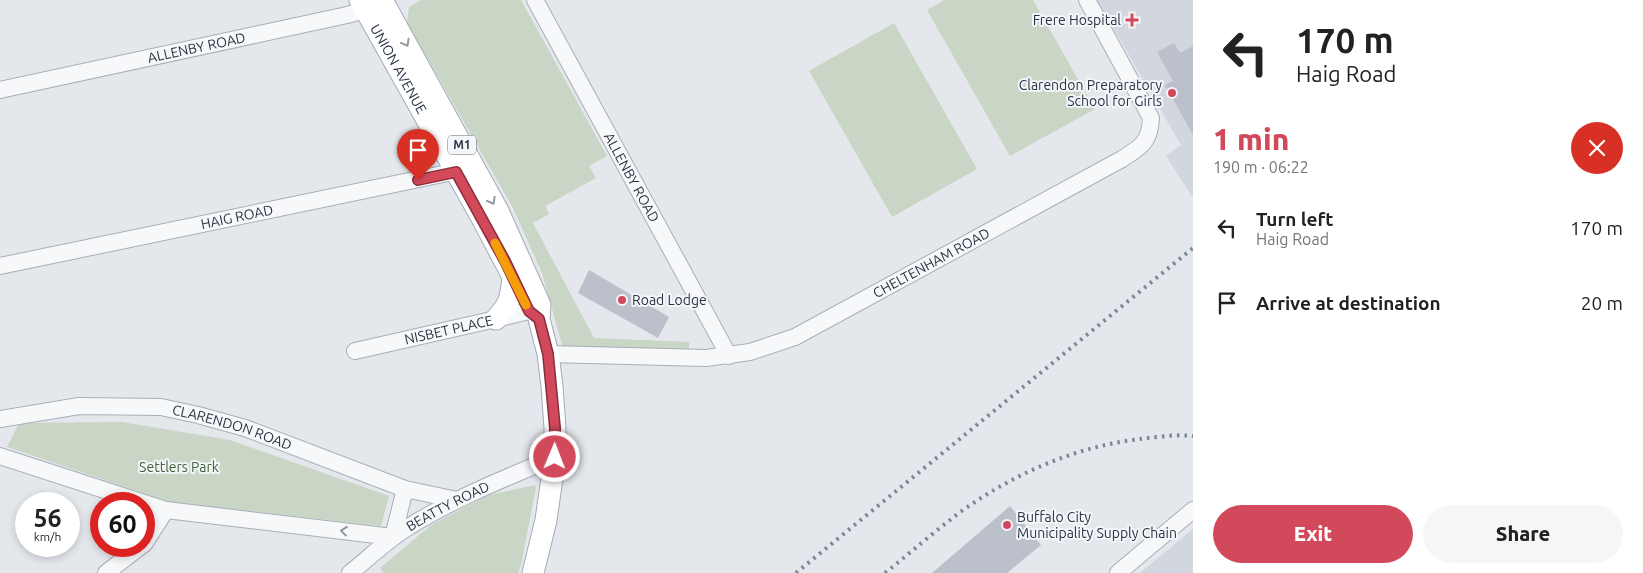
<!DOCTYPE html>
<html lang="en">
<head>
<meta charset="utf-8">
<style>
  body { margin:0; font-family:Ubuntu,sans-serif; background:#f6f6f6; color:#222; height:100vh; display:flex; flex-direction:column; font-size:19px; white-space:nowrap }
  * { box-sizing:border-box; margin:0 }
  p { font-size:16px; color:#767676 }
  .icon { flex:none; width:28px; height:28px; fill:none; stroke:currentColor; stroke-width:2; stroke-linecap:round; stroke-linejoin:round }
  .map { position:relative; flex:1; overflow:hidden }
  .drawer { display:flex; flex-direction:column; background:#fff; width:450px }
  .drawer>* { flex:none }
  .guide { background:#fff; color:#222; overflow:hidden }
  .speed { position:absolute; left:15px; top:492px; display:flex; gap:10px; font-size:25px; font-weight:700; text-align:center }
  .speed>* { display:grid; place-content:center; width:65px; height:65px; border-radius:50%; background:#fff; box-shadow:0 2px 8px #0003; line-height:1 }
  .speed small { font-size:12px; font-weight:400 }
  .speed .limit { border:8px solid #d22; background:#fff; color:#111 }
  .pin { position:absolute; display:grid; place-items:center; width:42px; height:42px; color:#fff; margin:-51px -21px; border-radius:50% 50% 50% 0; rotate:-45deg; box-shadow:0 0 5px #0007 }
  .pin .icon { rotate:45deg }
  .me { position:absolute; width:55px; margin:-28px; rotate:1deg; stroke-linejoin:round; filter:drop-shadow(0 0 4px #0008) }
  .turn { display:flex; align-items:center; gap:18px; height:105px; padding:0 20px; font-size:22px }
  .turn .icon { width:65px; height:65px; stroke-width:2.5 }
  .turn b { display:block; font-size:35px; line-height:42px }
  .round { display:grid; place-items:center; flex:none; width:52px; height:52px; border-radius:26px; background:#f6f6f6 }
  .headline { display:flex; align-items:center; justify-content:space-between; height:85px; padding:0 20px }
  h1 { font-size:30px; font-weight:800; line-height:38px; color:#d1495b }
  .primary-button { display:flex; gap:10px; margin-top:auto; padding:10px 20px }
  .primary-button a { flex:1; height:58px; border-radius:30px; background:#d1495b; color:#fff; font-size:20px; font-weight:800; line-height:58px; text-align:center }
  .primary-button a+a { background:#f6f6f6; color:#222 }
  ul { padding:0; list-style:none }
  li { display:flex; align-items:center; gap:15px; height:75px; padding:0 20px }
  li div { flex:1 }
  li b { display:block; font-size:19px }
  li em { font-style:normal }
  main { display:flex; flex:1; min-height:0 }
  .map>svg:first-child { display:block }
  .built { fill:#d2d6de }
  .green { fill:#c9d6c5 }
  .building { fill:#bbc0ca }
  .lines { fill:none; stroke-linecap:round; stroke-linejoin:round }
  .minor-casing { stroke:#a9aeb7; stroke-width:18 }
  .major-casing { stroke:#a3abb8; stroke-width:23 }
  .minor { stroke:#f7f8fa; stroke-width:16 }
  .major { stroke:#fff; stroke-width:21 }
  .rail { stroke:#7d8696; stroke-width:4; stroke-dasharray:2.5 5; stroke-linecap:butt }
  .oneway { stroke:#959aa2 }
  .oneway2 { stroke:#9196a0 }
  .route-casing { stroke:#882f3b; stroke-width:12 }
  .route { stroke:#d1495b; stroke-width:9 }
  .slow { stroke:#f59e0b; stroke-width:9 }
  .poi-dot { fill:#d1495b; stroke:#f4f6f9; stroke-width:2 }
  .labels { text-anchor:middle; stroke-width:4; stroke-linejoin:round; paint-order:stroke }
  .shield { fill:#f4f6f9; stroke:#676e7b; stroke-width:1 }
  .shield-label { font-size:12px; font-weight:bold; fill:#2b3445 }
  .poi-label { font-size:14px; fill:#2b3445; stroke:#f4f6f9; text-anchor:end }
  .street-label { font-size:14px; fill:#2b3445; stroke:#f4f6f9 }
  .park-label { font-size:14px; fill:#3f6138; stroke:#f4f6f9 }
</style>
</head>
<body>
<main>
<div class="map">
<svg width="1193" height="573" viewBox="0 0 1193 573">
  <rect width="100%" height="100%" fill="#e4e7ec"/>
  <!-- built -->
  <path class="built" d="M 1097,0 L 1193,0 L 1193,198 L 1166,156 L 1181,145 Z
    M 1193,529 L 1193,573 L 1140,573 Z"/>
  <!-- green -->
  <path class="green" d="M 421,0 L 521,0 L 607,156 L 589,166 L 596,178 L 545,206 L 549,214 L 533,223 L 594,338 L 689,342 L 689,352 L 563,348 L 542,273 L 512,206 L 407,23 L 409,7 Z
    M 944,0 L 1033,0 L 1095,109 L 1010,156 L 927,10 Z
    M 894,23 L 977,169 L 892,217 L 809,71 Z
    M 122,422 L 230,440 L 389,496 L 381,526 L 170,502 L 7,447 L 19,423 Z
    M 535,485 L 536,488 L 521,565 L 518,573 L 384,573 L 380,568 L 431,525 L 461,509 L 489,495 Z"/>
  <!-- building -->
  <path class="building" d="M 1174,43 L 1180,53 L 1193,46 L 1193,135 L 1165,85 L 1173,81 L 1157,52 Z
    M 589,270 L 669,317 L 658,338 L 578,293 Z
    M 1010,506 L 1041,545 L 1007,573 L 932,573 Z"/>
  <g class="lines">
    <!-- minor casing -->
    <g class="minor-casing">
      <g id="minor">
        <path id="s1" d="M 535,0 L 729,356"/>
        <path id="s2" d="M 0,90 L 347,15 L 376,7"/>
        <path id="s3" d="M 0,266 L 467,169"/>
        <path id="s4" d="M 355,351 L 496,319 L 529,311 L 540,305"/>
        <path id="s5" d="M 548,354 L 706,358 L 750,352 L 795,337 L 1122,159 C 1141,147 1150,142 1151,118 L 1087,0"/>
        <path id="s6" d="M 0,419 L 79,406 L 161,407 L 198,415 L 245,428 L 405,489 L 457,500"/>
        <path d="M 0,456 L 166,510 L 393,537 L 405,489"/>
        <path d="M 144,544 L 166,510"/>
        <path d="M 106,573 L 141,546"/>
        <path id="s7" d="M 350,573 C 370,557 388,539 410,526 C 455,498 506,478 555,457"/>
        <path d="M 1118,573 L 1193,510"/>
      </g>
    </g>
    <!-- major casing -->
    <g class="major-casing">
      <g id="major">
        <path id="s8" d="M 360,0 L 483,220 L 511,273"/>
        <path d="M 382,0 L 498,211 L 540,305 L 539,319 L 548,354 L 552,386 L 555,428 L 555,457 L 546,520 L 533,573"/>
        <path d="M 496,319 C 510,304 511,297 513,277"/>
      </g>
    </g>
    <!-- minor -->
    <use href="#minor" class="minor"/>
    <!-- major -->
    <use href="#major" class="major"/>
    <!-- rail -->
    <path class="rail" d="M 796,573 L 1193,248
      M 885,573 C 910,553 934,532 959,513 C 1013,474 1074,447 1140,439 C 1157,437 1176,434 1193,436"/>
  </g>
  <!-- one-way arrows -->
  <defs><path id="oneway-chevron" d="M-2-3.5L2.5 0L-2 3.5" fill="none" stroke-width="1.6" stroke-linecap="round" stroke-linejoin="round" transform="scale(1.25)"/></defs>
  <g class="oneway">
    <use href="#oneway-chevron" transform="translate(406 43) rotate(61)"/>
    <use href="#oneway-chevron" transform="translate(492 201) rotate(62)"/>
  </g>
  <use class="oneway2" href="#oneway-chevron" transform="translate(344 531) rotate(-173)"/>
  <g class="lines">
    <!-- route casing -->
    <g class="route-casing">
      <path id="route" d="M 418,180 L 456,172 L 505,261 L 529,311 L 539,319 L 548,354 L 555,428 L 555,457"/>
    </g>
    <!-- route -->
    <use href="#route" class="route"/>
    <!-- slow -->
    <path class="slow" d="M 495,243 L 526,305"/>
  </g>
  <!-- markers -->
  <g class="poi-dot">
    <path d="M1129.5 12.5h5v5h5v5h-5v5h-5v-5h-5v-5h5z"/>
    <circle cx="1172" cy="93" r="5"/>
    <circle cx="622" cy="300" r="5"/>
    <circle cx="1007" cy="525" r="5"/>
  </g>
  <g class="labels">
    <!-- shield labels -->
    <rect class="shield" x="448" y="135.5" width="28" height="19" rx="4"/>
    <g class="shield-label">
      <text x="462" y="149">M1</text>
    </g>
    <!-- poi labels -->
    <g class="poi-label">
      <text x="1121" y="25">Frere Hospital</text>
      <text x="1162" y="90">Clarendon Preparatory<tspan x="1162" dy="16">School for Girls</tspan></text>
      <text x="632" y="305" text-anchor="start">Road Lodge</text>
      <text x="1017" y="522" text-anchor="start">Buffalo City<tspan x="1017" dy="16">Municipality Supply Chain</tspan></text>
    </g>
    <!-- street labels -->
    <g class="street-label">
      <text dy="5" stroke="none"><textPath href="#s2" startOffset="201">ALLENBY ROAD</textPath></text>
      <text dy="5" stroke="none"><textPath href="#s8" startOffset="79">UNION AVENUE</textPath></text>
      <text dy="5" stroke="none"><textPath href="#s1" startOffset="202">ALLENBY ROAD</textPath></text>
      <text dy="5" stroke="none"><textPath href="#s3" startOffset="242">HAIG ROAD</textPath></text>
      <text dy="5" stroke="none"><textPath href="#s5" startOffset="405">CHELTENHAM ROAD</textPath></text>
      <text dy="5" stroke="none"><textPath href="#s4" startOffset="96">NISBET PLACE</textPath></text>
      <text dy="5" stroke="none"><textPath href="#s6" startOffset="236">CLARENDON ROAD</textPath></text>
      <text dy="5" stroke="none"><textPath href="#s7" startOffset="119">BEATTY ROAD</textPath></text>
    </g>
    <!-- park labels -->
    <g class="park-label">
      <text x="179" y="472">Settlers Park</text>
    </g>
  </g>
</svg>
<div class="speed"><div>56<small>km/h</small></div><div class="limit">60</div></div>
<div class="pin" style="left:418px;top:180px;background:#d93025"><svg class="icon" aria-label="arrive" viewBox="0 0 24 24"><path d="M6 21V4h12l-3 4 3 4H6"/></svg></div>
<svg class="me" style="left:555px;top:457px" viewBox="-20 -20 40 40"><circle r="17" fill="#d1495b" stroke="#fff" stroke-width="3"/><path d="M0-11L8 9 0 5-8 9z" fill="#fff"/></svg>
</div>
<section class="drawer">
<div class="guide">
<div class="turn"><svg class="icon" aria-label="left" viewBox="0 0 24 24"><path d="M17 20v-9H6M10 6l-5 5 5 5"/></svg><div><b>170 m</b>Haig Road</div></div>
</div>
<div class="headline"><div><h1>1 min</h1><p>190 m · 06:22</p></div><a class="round" style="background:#d93025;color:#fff"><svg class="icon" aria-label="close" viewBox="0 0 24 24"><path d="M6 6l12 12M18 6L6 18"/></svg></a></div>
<ul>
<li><svg class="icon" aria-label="left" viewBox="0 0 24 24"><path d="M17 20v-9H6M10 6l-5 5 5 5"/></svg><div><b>Turn left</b><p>Haig Road</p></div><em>170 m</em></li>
<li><svg class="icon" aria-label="arrive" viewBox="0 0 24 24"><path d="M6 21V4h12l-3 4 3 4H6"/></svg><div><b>Arrive at destination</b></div><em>20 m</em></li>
</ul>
<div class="primary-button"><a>Exit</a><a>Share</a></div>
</section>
</main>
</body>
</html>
